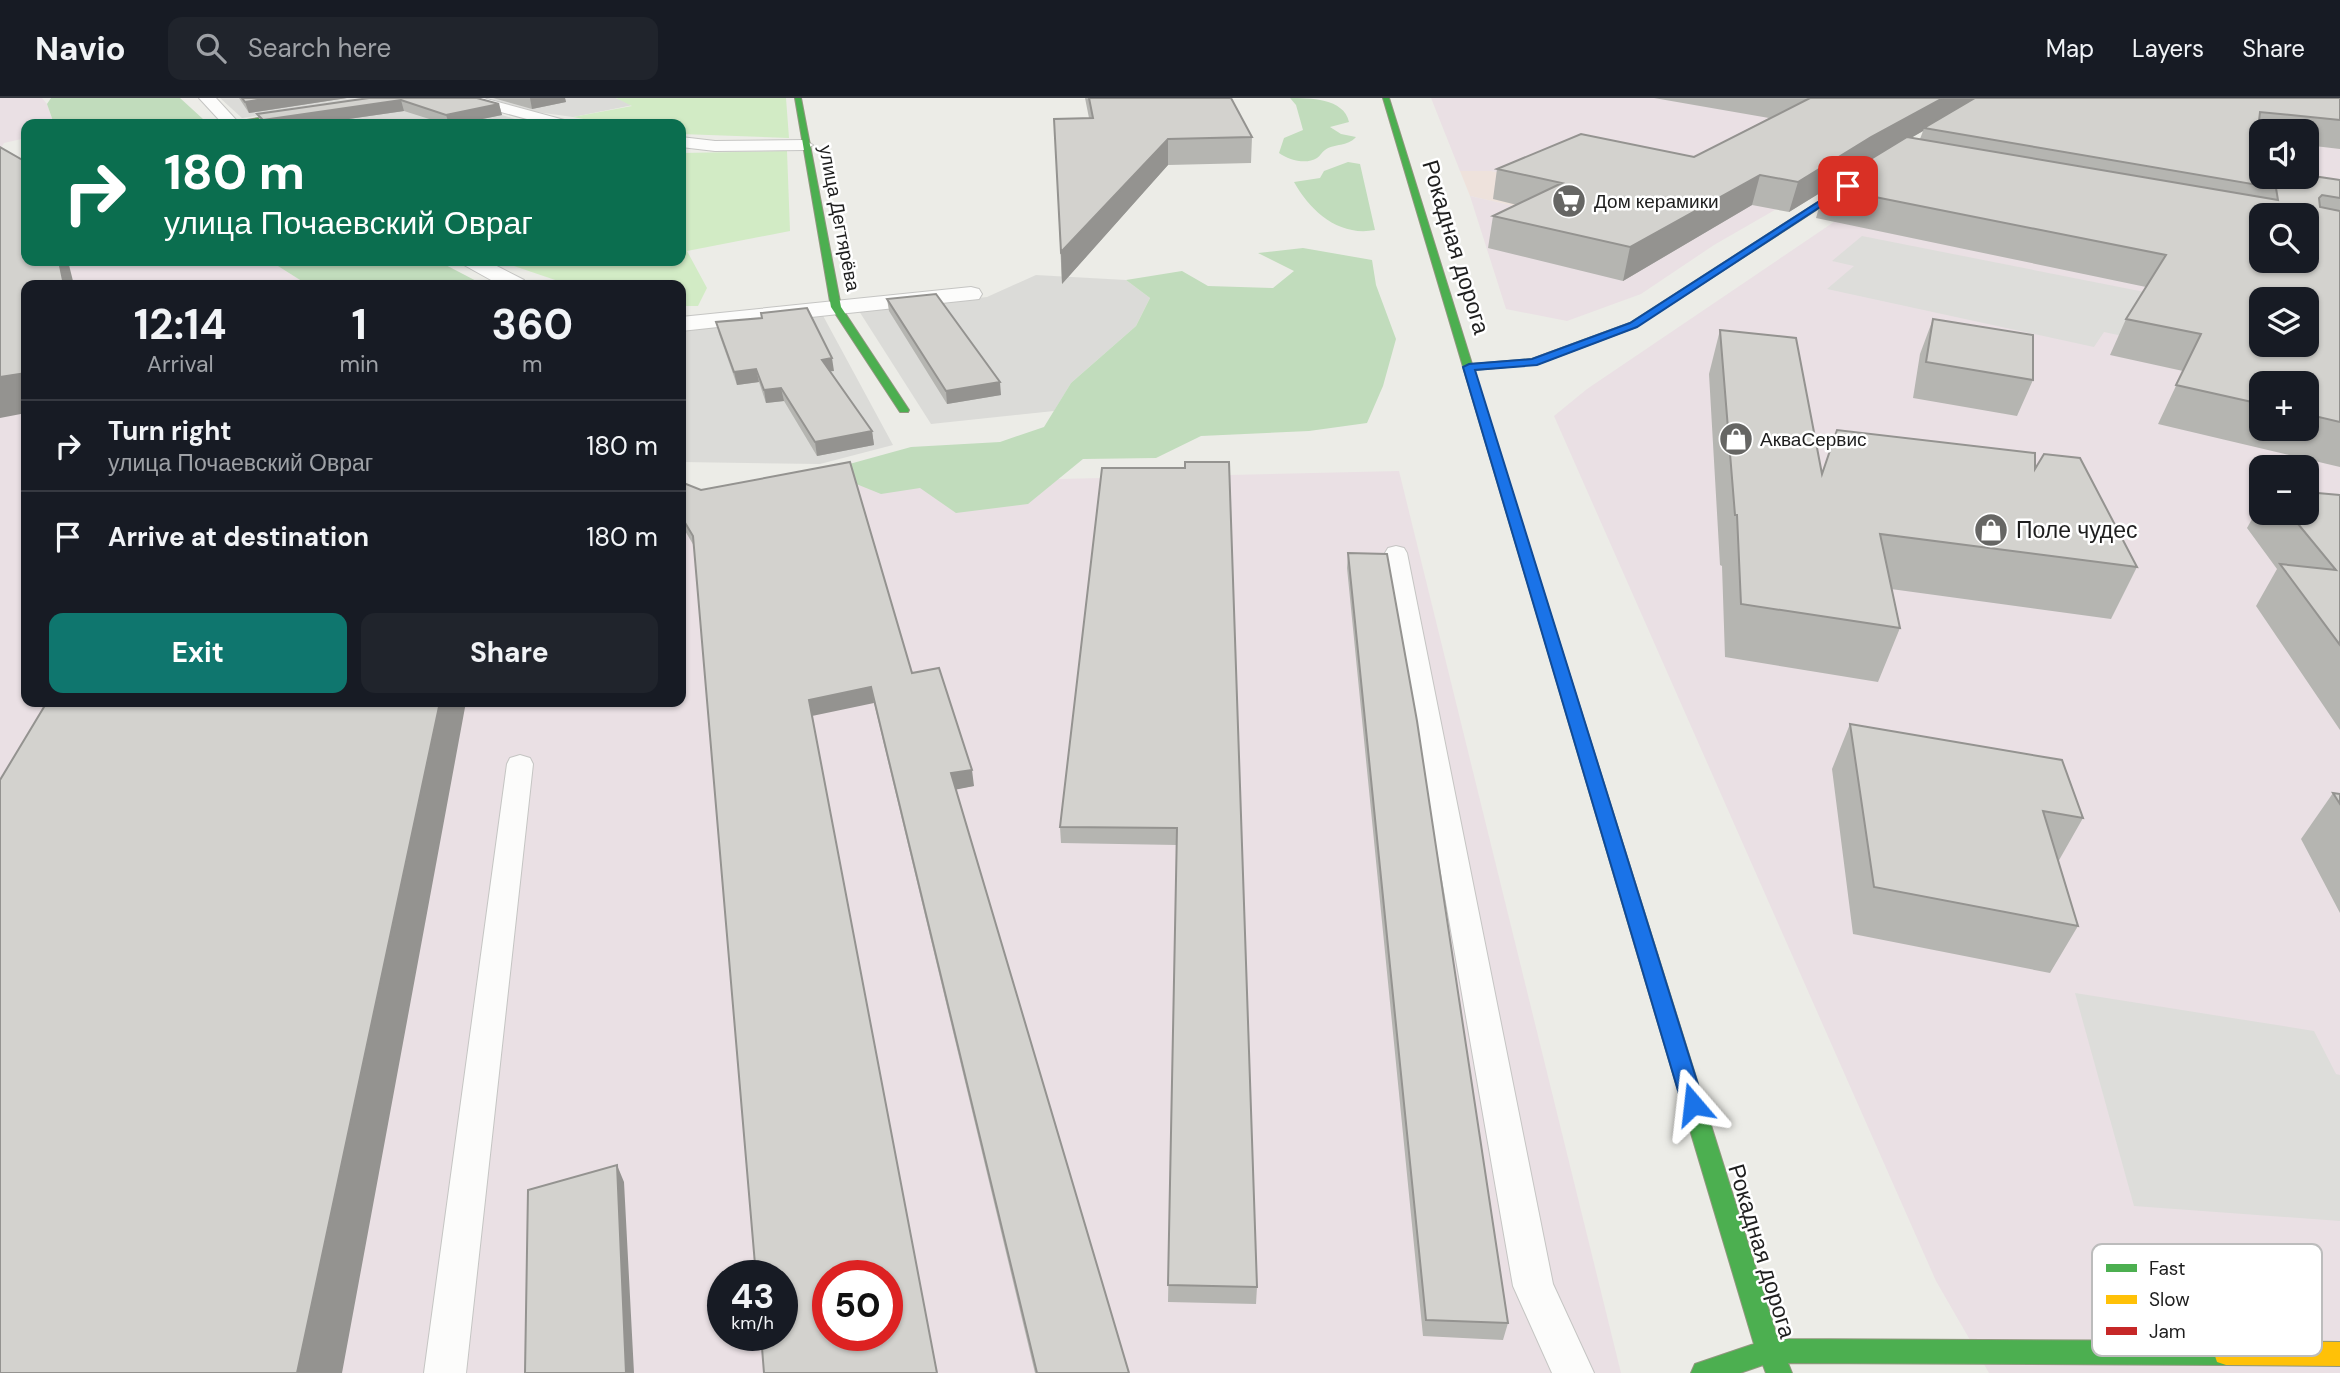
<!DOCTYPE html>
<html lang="en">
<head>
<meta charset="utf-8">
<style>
  body { margin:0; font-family:"DM Sans",sans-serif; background:#20242c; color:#f1f3f6; height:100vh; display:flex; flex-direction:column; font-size:26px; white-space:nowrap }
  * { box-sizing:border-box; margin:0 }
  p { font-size:23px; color:#9ea1a6 }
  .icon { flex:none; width:38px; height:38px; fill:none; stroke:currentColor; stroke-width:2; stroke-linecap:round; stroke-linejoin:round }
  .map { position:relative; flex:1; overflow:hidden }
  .drawer { position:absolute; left:21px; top:182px; width:665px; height:427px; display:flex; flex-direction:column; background:#171b24; border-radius:14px; box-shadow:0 2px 5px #0004 }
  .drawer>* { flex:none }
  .hud { position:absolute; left:21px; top:21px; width:665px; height:147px; border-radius:14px; box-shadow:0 2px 5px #0004; background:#0b6e4f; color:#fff; overflow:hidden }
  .tools { position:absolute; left:2249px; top:21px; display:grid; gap:14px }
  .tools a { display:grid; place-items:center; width:70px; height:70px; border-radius:14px; background:#171b24; box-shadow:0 2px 5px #0004; font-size:35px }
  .speed { position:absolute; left:707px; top:1162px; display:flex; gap:14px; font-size:35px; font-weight:700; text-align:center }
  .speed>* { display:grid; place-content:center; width:91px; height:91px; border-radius:50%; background:#171b24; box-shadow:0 2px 5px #0004; line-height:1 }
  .speed small { font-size:18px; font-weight:400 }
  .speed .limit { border:10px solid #d22; background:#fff; color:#111 }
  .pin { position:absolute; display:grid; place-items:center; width:60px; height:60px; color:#fff; margin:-30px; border-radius:14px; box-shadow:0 4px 10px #0006 }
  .me { position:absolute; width:77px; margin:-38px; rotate:343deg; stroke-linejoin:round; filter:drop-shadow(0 0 5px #0008) }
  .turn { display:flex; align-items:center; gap:24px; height:147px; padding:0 28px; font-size:32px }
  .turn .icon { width:91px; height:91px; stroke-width:2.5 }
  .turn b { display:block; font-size:49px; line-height:60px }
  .eta { display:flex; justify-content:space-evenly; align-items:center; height:119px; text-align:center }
  .eta b { font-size:42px; font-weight:700; line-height:49px }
  .cta { display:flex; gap:14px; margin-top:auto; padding:14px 28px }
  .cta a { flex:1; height:80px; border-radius:14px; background:#0f766e; color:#fff; font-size:28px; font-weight:700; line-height:80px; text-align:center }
  .cta a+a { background:#20242c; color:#f1f3f6 }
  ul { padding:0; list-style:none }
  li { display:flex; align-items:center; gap:21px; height:91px; padding:0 28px; border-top:2px solid #363941 }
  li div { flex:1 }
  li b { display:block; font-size:26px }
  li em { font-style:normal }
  header { display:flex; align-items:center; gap:42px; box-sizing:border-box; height:98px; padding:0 35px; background:#171b24; border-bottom:2px solid #363941 }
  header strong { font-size:33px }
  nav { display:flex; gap:38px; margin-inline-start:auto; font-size:24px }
  .search { width:490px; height:63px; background:#20242c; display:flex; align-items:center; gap:18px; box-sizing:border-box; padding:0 24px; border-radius:14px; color:#9ea1a6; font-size:26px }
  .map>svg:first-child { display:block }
  .residential { fill:#dbdbd8 }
  .commercial { fill:#eee2dc }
  .industrial { fill:#eae0e4; fill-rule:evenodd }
  .grass { fill:#d2ebc5 }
  .forest { fill:#c1dcbc }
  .parking { fill:#ddddda }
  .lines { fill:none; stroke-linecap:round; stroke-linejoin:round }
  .lane-casing { stroke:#c5c5c3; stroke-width:2 }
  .street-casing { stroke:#c5c5c3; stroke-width:2 }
  .fast-casing { stroke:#90977e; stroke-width:2 }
  .slow-casing { stroke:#90977e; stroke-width:2 }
  .jam-casing { stroke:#90977e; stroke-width:2 }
  .lane { fill:#fcfcfb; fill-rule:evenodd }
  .street { fill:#fcfcfb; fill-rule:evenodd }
  .fast { fill:#4caf50; fill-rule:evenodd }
  .slow { fill:#ffc107; fill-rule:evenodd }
  .jam { fill:#c62828; fill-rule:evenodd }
  .wall { fill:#b5b5b1; fill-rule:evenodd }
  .shaded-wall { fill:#949390 }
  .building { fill:#d3d2ce; stroke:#949390; stroke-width:2; fill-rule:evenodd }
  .route { fill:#1a73e8; stroke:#114b97; stroke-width:2 }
  .labels { text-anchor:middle; stroke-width:5; stroke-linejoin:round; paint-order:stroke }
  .far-poi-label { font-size:19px; fill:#1e1e1e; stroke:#fff; text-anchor:start }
  .far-street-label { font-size:19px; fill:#1e1e1e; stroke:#fff }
  .street-label { font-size:23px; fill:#1e1e1e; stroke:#fff }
  .poi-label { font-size:23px; fill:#1e1e1e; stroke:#fff; text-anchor:start }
  .key { fill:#fff; stroke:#bcbcbc; stroke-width:2 }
  .key-label { font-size:19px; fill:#1e1e1e }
</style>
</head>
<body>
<header>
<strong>Navio</strong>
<div class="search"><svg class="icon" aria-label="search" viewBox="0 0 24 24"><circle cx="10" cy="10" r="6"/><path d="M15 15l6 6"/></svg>Search here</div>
<nav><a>Map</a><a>Layers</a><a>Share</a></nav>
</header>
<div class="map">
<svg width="2340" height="1275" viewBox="0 0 2340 1275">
  <rect width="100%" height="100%" fill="#ecece7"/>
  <!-- residential -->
  <path class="residential" d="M 220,0 L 382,0 L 242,20 Z
    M 410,0 L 449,0 L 515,21 L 495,26 L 243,25 Z
    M 483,0 L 616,0 L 633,7 L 573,19 L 529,13 Z
    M 1036,177 L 1126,182 L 1150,200 L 1136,228 L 1071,285 L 1054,313 L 931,326 L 859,213 L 987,199 Z
    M 821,214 L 893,347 L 820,366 L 681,364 L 681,232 Z"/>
  <!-- commercial -->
  <path class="commercial" d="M 1460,73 L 1491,73 L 1538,81 L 1527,111 L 1470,98 Z"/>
  <!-- industrial -->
  <path class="industrial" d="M 0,0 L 42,0 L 47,6 L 54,26 L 26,26 L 26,40 L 4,45 L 0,52 Z
    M 1431,0 L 1969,0 L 1714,147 L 1641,196 L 1567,223 L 1506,211 L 1470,98 L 1527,111 L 1538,81 L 1491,73 L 1460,73 Z
    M 2340,0 L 2340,1275 L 1989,1275 L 1936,1183 L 1554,318 L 1587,291 L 1896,82 ZM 2261,33 L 2306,33 L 2306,79 L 2261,79 ZM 2261,117 L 2306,117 L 2306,163 L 2261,163 ZM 2261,201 L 2306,201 L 2306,247 L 2261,247 ZM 2261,285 L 2306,285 L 2306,331 L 2261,331 ZM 2261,369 L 2306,369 L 2306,415 L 2261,415 Z
    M 0,57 L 26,61 L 26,163 L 270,163 L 308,187 L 26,187 L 26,604 L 681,604 L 681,384 L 696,393 L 848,386 L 1399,373 L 1621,1275 L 0,1275 ZM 723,1178 L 782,1178 L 782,1237 L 723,1237 ZM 828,1178 L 887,1178 L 887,1237 L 828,1237 Z"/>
  <!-- grass -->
  <path class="grass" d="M 616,0 L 786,0 L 789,40 L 681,36 L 681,26 L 609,26 L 573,19 L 632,8 Z
    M 787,53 L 790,133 L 687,153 L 707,190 L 698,208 L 681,208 L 681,187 L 570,187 L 514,168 L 511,163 L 681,163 L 681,55 Z"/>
  <!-- forest -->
  <path class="forest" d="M 51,0 L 180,0 L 203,21 L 197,26 L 54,26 L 47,6 Z
    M 1290,0 C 1309,0 1344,0 1349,24 L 1330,29 L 1341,36 L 1356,39 C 1347,49 1335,45 1325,52 C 1322,54 1320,58 1317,60 C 1306,67 1289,62 1279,55 L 1284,40 L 1303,32 L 1296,7 Z
    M 1348,64 L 1360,66 L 1375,132 C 1339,139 1310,113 1294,84 L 1320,80 L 1324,73 Z
    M 1303,150 L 1372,162 L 1376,187 L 1396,241 L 1383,288 L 1367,325 L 1309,333 L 1201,338 L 1156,360 L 1083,361 L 1028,406 L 956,415 L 920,390 L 881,396 L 824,373 L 911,349 L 1000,344 L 1044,329 L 1071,285 L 1136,228 L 1150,200 L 1126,182 L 1182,173 L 1208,188 L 1273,190 L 1294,173 L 1258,155 Z
    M 270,163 L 438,163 L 484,187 L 308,187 Z"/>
  <!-- parking -->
  <path class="parking" d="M 1862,138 L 2261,217 L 2183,251 L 2104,234 L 2094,249 L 1827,191 L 1854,168 L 1832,163 Z
    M 2075,895 L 2314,933 L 2336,976 L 2340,977 L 2340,1123 L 2134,1108 Z"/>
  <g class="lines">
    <!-- lane casing -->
    <g class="lane-casing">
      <path id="lane" d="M 1396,448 L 1404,450 L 1407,455 L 1553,1186 L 1594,1275 L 1552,1275 L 1513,1188 L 1385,455 L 1388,450 Z
        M 520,657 L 530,660 L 533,666 L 466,1275 L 424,1275 L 507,666 L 510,660 Z"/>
    </g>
    <!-- street casing -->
    <g class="street-casing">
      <path id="street" d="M 199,0 L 216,0 L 239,25 L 223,26 Z
        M 458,0 L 483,0 L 568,23 L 570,26 L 545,26 L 461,3 Z
        M 681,39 L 715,43 L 805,42 L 813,47 L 805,52 L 715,53 L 681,49 Z
        M 460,163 L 487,163 L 524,182 L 527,187 L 500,187 L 464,167 Z
        M 971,189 L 979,191 L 982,196 L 979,201 L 681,233 L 681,219 Z"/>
    </g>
    <!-- fast casing -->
    <g class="fast-casing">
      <path id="fast" d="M 383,0 L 398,0 L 236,26 L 228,25 Z
        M 795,0 L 801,0 L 841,209 L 909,312 L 908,314 L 900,314 L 831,209 Z
        M 1383,0 L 1389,0 L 1472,266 L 1532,261 L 1630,225 L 1863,75 L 1870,77 L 1636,229 L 1538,266 L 1474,272 L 1554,527 L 1552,530 L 1547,531 L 1540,527 Z
        M 1648,851 L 1655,853 L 1658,858 L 1778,1241 L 2226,1243 L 2235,1246 L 2238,1255 L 2235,1264 L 2226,1267 L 1788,1265 L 1792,1275 L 1766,1275 L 1763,1267 L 1740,1275 L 1691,1275 L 1695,1266 L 1754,1246 L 1638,858 L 1641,853 Z"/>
    </g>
    <!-- slow casing -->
    <g class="slow-casing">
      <path id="slow" d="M 2226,1243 L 2340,1244 L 2340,1268 L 2226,1267 L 2217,1264 L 2214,1255 L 2217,1246 Z"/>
    </g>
    <!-- jam casing -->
    <g class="jam-casing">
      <path id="jam" d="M 1547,523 L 1554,527 L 1658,858 L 1655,863 L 1648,865 L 1641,863 L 1638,858 L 1540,527 Z"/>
    </g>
    <!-- lane -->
    <use href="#lane" class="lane"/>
    <!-- street -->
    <use href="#street" class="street"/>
    <!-- fast -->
    <use href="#fast" class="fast"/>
    <!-- slow -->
    <use href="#slow" class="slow"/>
    <!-- jam -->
    <use href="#jam" class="jam"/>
  </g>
  <!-- wall -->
  <path class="wall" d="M 239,0 L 347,0 L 249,15 Z
    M 369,0 L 499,6 L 502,17 L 458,26 L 445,26 L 404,13 L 314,26 L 261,26 L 257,16 Z
    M 493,0 L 565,0 L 566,4 L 532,11 Z
    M 1085,0 L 1231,0 L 1252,39 L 1251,65 L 1168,67 L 1062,186 L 1054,21 L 1089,20 Z
    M 1654,0 L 2340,0 L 2340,51 L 2306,47 L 2306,33 L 2261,33 L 2261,43 L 2257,42 L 2254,68 L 2340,82 L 2340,369 L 2158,326 L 2183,273 L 2110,257 L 2126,221 L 2146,189 L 1816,120 L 1824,92 L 1789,114 L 1752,107 L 1623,183 L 1488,150 L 1493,118 L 1517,107 L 1493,101 L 1497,71 L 1694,59 L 1769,20 ZM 1923,33 L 1920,41 L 1911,40 ZM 2261,285 L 2306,285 L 2306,331 L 2261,331 Z
    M 887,201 L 1001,297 L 947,306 L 889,213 Z
    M 761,215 L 834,273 L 830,273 L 872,333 L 874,347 L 817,358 L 784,303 L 766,305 L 759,284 L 737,287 L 719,236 L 716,224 L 762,220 Z
    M 1933,221 L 2033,282 L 2017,318 L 1913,300 L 1920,256 Z
    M 1720,232 L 1822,376 L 2035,371 L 2137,469 L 2111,521 L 1891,491 L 1900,530 L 1878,584 L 1725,559 L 1722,468 L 1720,467 L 1709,276 Z
    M 1185,370 L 1257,1189 L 1256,1206 L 1168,1204 L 1177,747 L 1061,745 L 1060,729 Z
    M 681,384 L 912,575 L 974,688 L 956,691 L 1129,1275 L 1035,1275 L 874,605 L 694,448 L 681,426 Z
    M 2340,397 L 2340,632 L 2256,508 L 2277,471 L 2247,430 L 2261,405 L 2261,415 L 2306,415 Z
    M 1348,455 L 1508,1225 L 1503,1242 L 1423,1238 L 1347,470 Z
    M 1850,626 L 2083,720 L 2058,764 L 2078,828 L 2050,875 L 1853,836 L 1832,671 Z
    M 2333,695 L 2340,696 L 2340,815 L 2301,741 Z"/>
  <!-- shaded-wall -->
  <path class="shaded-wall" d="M 270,0 L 347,0 L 249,15 L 245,4 Z
    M 530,0 L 565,0 L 566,4 L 532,11 Z
    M 1943,0 L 1981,0 L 1924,30 L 1923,33 L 1825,89 L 1825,92 L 1789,114 L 1798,84 L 1871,39 Z
    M 401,2 L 404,13 L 314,26 L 264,26 L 263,22 Z
    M 499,6 L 502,17 L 458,26 L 449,26 L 446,17 Z
    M 1168,41 L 1168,67 L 1062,186 L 1061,154 Z
    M 1760,77 L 1752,107 L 1623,183 L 1630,149 Z
    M 59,163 L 68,163 L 74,187 L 64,187 Z
    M 832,260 L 834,273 L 824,274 L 822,262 Z
    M 756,271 L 759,284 L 737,287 L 734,274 Z
    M 26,275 L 26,315 L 0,320 L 0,279 Z
    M 1000,284 L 1001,297 L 947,306 L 946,293 Z
    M 781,290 L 784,303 L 766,305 L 764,292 Z
    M 872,333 L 874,347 L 817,358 L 815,344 Z
    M 871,589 L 874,605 L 812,618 L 809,602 Z
    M 440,604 L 466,604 L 342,1275 L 297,1275 Z
    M 972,672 L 974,688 L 954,692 L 951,675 Z
    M 617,1067 L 624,1084 L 634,1275 L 626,1275 Z"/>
  <!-- building -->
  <path class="building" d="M 242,0 L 270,0 L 245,4 Z
    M 369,0 L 477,0 L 499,6 L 446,17 L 401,2 L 263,22 L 257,16 Z
    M 1089,0 L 1231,0 L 1252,39 L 1168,41 L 1061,154 L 1054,21 L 1093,20 Z
    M 1810,0 L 1943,0 L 1871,39 L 1798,84 L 1760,77 L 1630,149 L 1493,118 L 1562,85 L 1497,71 L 1581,36 L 1694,59 Z
    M 1975,0 L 2340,0 L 2340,22 L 2260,14 L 2254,68 L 2261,69 L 2261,79 L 2306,79 L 2306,77 L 2340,82 L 2340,100 L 2322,97 L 2319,100 L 2320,109 L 2340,113 L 2340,324 L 2306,316 L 2306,285 L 2261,285 L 2261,306 L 2176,287 L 2201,236 L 2126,221 L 2166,157 L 1825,89 L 1907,39 L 2278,102 L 2276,90 L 1924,30 ZM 2261,117 L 2306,117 L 2306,163 L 2261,163 ZM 2261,201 L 2306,201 L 2306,247 L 2261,247 Z
    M 0,49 L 26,64 L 26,163 L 59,163 L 64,187 L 26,187 L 26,275 L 0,279 Z
    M 936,196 L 1000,284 L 946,293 L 887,201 Z
    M 807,210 L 832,260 L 822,262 L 872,333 L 815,344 L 781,290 L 764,292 L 756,271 L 734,274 L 716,224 L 762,220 L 761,215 Z
    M 1933,221 L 2033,237 L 2033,282 L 1926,264 Z
    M 1720,232 L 1796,240 L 1822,376 L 1837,332 L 2035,355 L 2035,371 L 2044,356 L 2080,360 L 2137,469 L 1880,436 L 1900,530 L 1741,506 L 1737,417 L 1735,417 Z
    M 850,364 L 912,575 L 939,570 L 972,672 L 951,675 L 1129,1275 L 1037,1275 L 871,589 L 809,602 L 937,1275 L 764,1275 L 761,1237 L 782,1237 L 782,1178 L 756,1178 L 693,438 L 681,418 L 681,384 L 701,392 ZM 828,1178 L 887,1178 L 887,1237 L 828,1237 Z
    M 1185,364 L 1229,364 L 1257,1189 L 1168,1187 L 1177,730 L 1060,729 L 1102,370 L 1185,370 Z
    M 2306,394 L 2340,397 L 2340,547 L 2280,466 L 2336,472 L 2289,415 L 2306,415 Z
    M 1348,455 L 1387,456 L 1417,623 L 1508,1225 L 1426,1222 Z
    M 47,604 L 440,604 L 297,1275 L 0,1275 L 0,682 Z
    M 1850,626 L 2062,662 L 2083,720 L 2043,713 L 2078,828 L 1874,789 Z
    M 2333,695 L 2340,696 L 2340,706 Z
    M 617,1067 L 626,1275 L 525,1275 L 528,1092 Z"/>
  <!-- route -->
  <path class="route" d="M 1846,86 L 1852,88 L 1637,229 L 1537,267 L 1475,272 L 1704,1006 L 1701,1013 L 1693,1015 L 1686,1013 L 1682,1006 L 1463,269 L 1469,266 L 1532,261 L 1630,225 Z"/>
  <!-- icons -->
  <defs>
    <g id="supermarket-disc" transform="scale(1.75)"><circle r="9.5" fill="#666664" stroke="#fff"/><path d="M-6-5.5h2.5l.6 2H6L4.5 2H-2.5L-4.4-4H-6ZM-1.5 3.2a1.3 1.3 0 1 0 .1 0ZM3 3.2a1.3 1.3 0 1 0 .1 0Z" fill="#fff"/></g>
    <g id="shop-disc" transform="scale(1.75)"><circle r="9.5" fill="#666664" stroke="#fff"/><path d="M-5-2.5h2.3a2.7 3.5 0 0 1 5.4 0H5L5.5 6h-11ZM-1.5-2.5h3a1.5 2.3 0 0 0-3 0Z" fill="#fff"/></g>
  </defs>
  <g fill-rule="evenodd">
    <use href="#supermarket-disc" x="1569" y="103"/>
    <use href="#shop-disc" x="1736" y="341"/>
    <use href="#shop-disc" x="1991" y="432"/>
  </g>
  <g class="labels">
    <!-- far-poi labels -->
    <g class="far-poi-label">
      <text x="1594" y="110">Дом керамики</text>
      <text x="1760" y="348">АкваСервис</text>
    </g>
    <!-- far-street labels -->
    <g class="far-street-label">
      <text transform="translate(840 120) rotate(79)" y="7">улица Дегтярёва</text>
    </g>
    <!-- street labels -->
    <g class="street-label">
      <text transform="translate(1456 149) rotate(73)" y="8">Рокадная дорога</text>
      <text transform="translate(1762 1153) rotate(73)" y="8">Рокадная дорога</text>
    </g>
    <!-- poi labels -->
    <g class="poi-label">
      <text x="2016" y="440">Поле чудес</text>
    </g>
  </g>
  <!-- legend -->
  <rect x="2092" y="1146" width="230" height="112" rx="10" class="key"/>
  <rect x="2106" y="1166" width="31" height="8" fill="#4caf50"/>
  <rect x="2106" y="1197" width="31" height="9" fill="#ffc107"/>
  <rect x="2106" y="1229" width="31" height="8" fill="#c62828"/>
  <g class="key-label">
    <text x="2149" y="1177">Fast</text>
    <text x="2149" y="1208">Slow</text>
    <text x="2149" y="1240">Jam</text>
  </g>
</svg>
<div class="tools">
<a><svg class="icon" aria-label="sound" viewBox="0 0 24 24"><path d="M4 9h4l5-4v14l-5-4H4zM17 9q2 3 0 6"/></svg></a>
<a><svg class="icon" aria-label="search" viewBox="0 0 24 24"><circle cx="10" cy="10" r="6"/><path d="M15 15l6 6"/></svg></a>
<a><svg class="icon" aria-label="layers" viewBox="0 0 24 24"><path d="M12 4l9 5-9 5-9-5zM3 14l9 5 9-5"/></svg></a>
<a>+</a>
<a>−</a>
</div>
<div class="speed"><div>43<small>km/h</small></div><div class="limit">50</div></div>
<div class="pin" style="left:1848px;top:88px;background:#d93025"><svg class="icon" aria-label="arrive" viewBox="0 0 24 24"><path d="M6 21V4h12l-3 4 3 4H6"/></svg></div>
<svg class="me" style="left:1693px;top:1006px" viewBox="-20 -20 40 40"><path d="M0-17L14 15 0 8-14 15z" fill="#1a73e8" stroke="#fff" stroke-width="4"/></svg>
<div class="hud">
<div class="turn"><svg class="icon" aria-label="right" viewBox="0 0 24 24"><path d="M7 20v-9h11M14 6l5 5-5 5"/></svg><div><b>180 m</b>улица Почаевский Овраг</div></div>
</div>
<section class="drawer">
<div class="eta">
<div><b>12:14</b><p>Arrival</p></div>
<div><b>1</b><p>min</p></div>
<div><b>360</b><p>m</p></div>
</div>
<ul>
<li><svg class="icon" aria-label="right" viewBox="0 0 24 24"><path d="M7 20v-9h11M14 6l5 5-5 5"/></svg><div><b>Turn right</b><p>улица Почаевский Овраг</p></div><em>180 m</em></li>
<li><svg class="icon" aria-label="arrive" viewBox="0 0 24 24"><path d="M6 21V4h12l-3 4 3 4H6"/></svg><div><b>Arrive at destination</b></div><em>180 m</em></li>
</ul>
<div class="cta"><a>Exit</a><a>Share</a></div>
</section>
</div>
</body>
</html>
